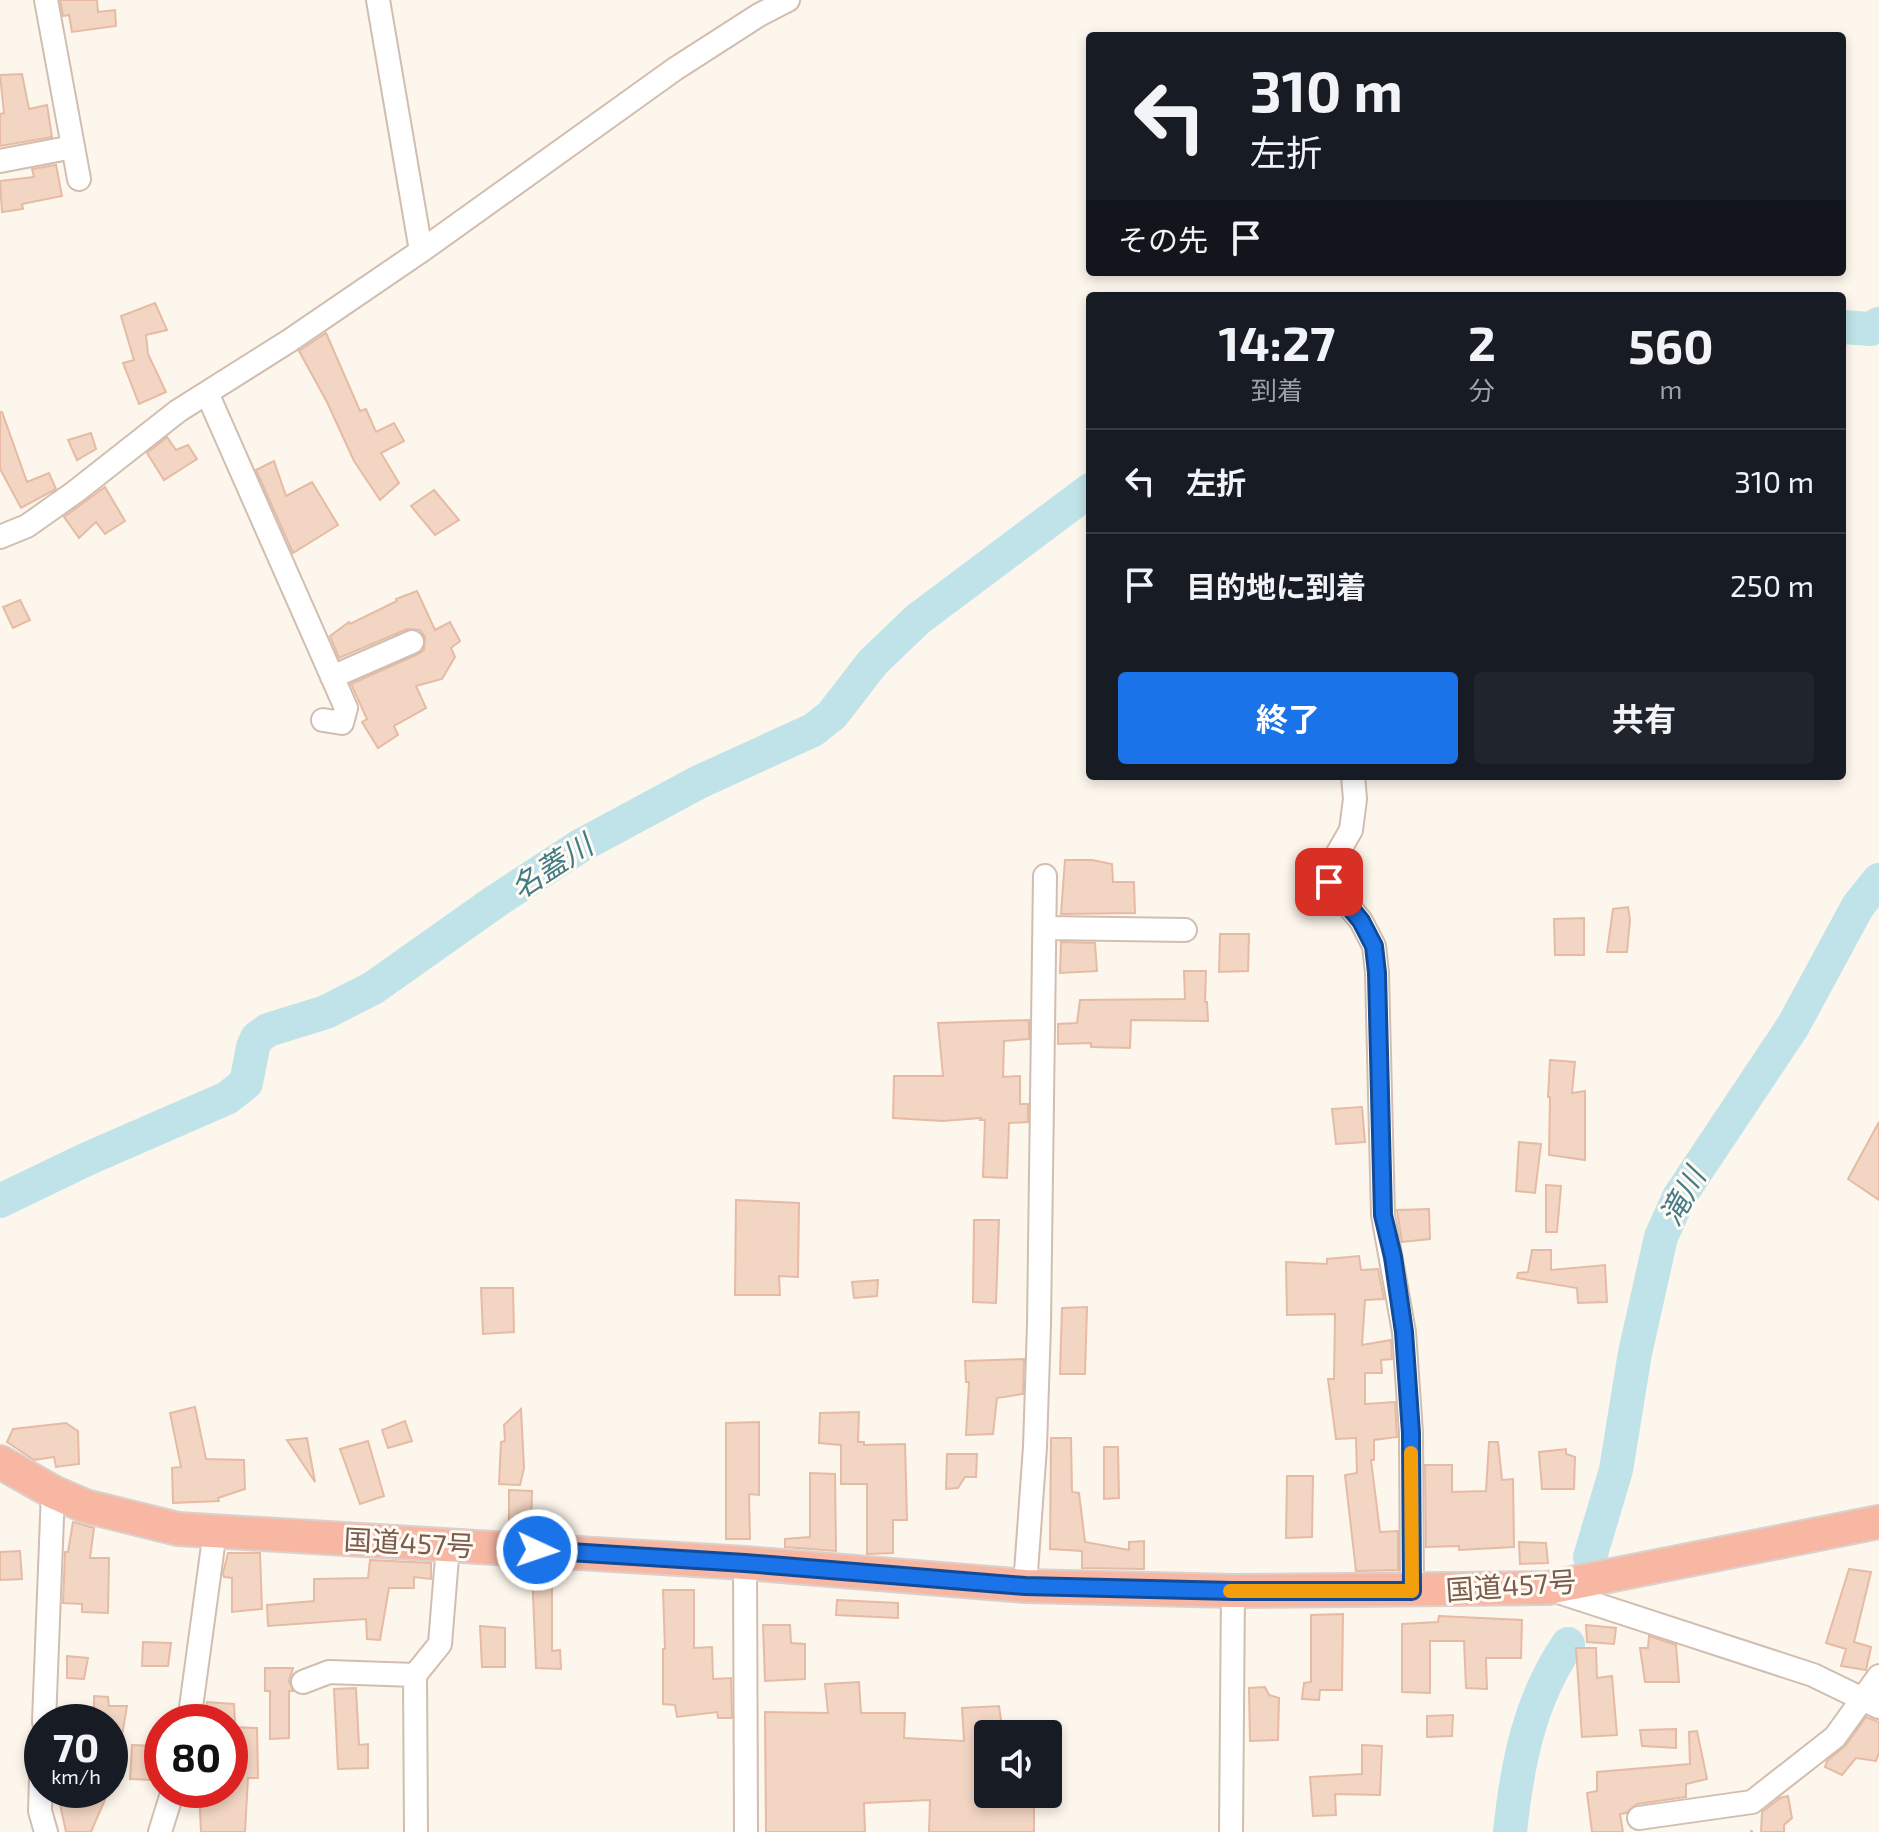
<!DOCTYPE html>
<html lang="ja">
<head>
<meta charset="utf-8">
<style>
  body { margin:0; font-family:"Exo 2","Noto Sans JP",sans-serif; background:#20242c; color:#f1f3f6; height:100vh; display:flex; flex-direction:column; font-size:30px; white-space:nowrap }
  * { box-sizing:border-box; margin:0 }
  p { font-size:26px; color:#9ea1a6 }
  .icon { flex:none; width:44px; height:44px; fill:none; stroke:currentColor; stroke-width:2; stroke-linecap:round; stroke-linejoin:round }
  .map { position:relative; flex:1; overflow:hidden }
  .details { position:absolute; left:1086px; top:292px; width:760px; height:488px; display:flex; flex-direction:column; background:#171b24; border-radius:8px; box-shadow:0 4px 12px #0003 }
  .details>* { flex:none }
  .hud { position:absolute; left:1086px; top:32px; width:760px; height:244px; border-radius:8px; box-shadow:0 4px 12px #0003; background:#171b24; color:#f1f3f6; overflow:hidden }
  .controls { position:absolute; left:974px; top:1720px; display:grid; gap:16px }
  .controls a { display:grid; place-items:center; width:88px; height:88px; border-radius:8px; background:#171b24; box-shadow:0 4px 12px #0003; font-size:40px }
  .speed { position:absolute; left:24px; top:1704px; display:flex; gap:16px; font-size:40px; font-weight:700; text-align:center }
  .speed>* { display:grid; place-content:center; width:104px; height:104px; border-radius:50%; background:#171b24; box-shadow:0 4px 12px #0003; line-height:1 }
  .speed small { font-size:20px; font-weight:400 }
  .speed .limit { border:12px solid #d22; background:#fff; color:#111 }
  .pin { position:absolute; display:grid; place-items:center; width:68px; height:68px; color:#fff; margin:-34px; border-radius:16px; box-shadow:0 4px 12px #0006 }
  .me { position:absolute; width:88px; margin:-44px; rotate:93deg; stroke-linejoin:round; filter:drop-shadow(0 0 6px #0008) }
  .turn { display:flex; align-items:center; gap:28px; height:168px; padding:0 32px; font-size:36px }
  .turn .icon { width:104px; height:104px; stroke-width:2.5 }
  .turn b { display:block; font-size:56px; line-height:68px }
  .then { display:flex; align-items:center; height:76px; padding:0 32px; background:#0003; gap:16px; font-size:30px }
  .eta { display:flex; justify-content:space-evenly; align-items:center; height:136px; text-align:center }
  .eta b { font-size:48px; font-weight:700; line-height:56px }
  .primary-button { display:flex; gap:16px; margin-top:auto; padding:16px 32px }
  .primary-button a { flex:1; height:92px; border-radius:8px; background:#1a73e8; color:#fff; font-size:32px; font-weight:700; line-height:92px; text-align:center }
  .primary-button a+a { background:#20242c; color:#f1f3f6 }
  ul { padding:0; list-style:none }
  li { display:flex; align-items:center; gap:24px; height:104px; padding:0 32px; border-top:2px solid #363941 }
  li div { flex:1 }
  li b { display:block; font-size:30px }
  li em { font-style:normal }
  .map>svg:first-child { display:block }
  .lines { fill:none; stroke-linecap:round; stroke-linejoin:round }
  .river { stroke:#bfe3e8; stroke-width:34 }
  .building { fill:#f3d5c3; stroke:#e6bba3; stroke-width:2 }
  .minor-casing { stroke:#d1beb0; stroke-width:26 }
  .highway-casing { stroke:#dad1cd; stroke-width:36 }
  .path { stroke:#d9b8a5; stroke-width:3; stroke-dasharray:2 6; stroke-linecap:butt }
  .minor { stroke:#fff; stroke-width:22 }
  .highway { stroke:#f7b7a3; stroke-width:32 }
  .route-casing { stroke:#114b97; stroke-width:20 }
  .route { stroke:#1a73e8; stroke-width:14 }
  .slow { stroke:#f59e0b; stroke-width:14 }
  .labels { text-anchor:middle; stroke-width:6; stroke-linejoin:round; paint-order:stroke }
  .street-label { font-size:28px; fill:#7a5c4d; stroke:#fffaf3 }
  .water-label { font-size:30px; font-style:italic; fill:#437c86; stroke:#fffaf3 }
</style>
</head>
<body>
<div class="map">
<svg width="1879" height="1832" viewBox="0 0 1879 1832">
  <rect width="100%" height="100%" fill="#fdf6ec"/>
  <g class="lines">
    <!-- river -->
    <path class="river" d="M 1842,327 L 1871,329 L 1879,324
      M 0,1201 L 87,1159 L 227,1098 L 246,1083 L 253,1047 L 257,1038 L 268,1030 L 326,1012 L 373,988 L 496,901 L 580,846 L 699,782 L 813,730 L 832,715 L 873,662 L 918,619 L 1090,490
      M 1590,1557 L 1616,1470 L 1635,1353 L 1661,1237 L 1679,1197 L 1793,1026 L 1858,906 L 1879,880
      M 1510,1832 C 1517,1765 1529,1701 1568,1644"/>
  </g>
  <!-- building -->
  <path class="building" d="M 60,0 L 97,0 L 98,12 L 115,10 L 116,26 L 72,32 L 69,15 L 63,16 Z
    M 22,74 L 29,109 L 47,105 L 52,137 L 0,146 L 0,114 L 4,113 L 0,75 Z
    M 56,165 L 62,196 L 22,204 L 23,209 L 2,212 L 0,181 L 34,177 L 32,169 Z
    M 155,303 L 167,330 L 146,335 L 148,354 L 166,392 L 139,404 L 123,363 L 134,360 L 121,316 Z
    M 326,333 L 360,411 L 366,409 L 376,432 L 394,423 L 404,441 L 381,453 L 399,483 L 380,500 L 354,461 L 327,402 L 299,351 Z
    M 0,412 L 2,412 L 27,482 L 49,473 L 56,489 L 21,508 L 0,469 Z
    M 91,433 L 96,449 L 77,460 L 68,440 Z
    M 167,437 L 176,450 L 188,445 L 197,459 L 164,480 L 147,453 Z
    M 274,461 L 286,496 L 312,482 L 338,525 L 293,553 L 256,470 Z
    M 105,487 L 125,521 L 105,534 L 96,522 L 79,538 L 64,517 Z
    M 434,490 L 459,520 L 435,535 L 411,506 Z
    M 417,591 L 435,630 L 450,622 L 460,641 L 451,648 L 455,657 L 442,679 L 416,686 L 426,708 L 394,726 L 398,735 L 378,748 L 362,722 L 367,719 L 351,684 L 418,654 L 424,650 L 425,637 L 420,630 L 407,629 L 339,658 L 330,636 L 349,622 L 350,624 L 397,601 L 396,599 Z
    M 20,600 L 30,620 L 13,628 L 3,607 Z
    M 1065,860 L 1092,860 L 1112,864 L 1113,882 L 1134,882 L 1135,913 L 1061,914 Z
    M 1628,907 L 1630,920 L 1627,952 L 1607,952 L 1613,909 Z
    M 1584,918 L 1584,955 L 1555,955 L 1554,919 Z
    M 1220,934 L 1249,934 L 1248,971 L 1219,972 Z
    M 1061,942 L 1095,943 L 1097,971 L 1060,973 Z
    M 1184,971 L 1206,971 L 1205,1002 L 1207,1002 L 1208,1021 L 1131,1020 L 1130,1048 L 1091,1047 L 1091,1043 L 1058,1044 L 1058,1024 L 1077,1023 L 1080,1000 L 1185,999 Z
    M 1029,1020 L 1029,1039 L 1004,1041 L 1003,1077 L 1020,1076 L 1020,1104 L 1028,1104 L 1028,1122 L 1009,1123 L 1007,1178 L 983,1177 L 985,1120 L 980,1120 L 981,1118 L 943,1121 L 893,1118 L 894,1076 L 943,1076 L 938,1023 Z
    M 1550,1060 L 1575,1062 L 1572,1093 L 1585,1091 L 1585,1160 L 1549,1155 L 1550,1097 L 1548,1097 Z
    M 1362,1107 L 1365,1142 L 1336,1144 L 1332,1109 Z
    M 1879,1122 L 1879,1200 L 1848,1179 Z
    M 1519,1142 L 1541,1144 L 1535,1193 L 1516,1191 Z
    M 1546,1185 L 1561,1186 L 1557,1232 L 1546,1232 Z
    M 736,1200 L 799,1203 L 798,1277 L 779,1276 L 780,1295 L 735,1295 Z
    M 1429,1209 L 1430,1239 L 1402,1242 L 1397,1210 Z
    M 974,1220 L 999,1220 L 996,1303 L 973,1302 Z
    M 1532,1250 L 1551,1250 L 1551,1270 L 1605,1265 L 1607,1302 L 1578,1303 L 1577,1288 L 1517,1278 L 1518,1273 L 1528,1272 Z
    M 1359,1256 L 1361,1270 L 1378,1269 L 1384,1299 L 1365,1300 L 1362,1345 L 1391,1340 L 1392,1359 L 1381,1360 L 1382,1373 L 1365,1373 L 1365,1404 L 1395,1402 L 1397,1437 L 1374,1440 L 1374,1460 L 1371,1460 L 1380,1532 L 1398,1531 L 1398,1570 L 1356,1571 L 1345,1475 L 1357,1473 L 1356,1438 L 1336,1439 L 1328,1379 L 1334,1379 L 1335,1314 L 1287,1315 L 1286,1262 L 1327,1264 L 1327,1259 Z
    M 878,1280 L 877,1296 L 854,1298 L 852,1282 Z
    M 481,1288 L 513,1288 L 514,1332 L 483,1334 Z
    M 1087,1307 L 1085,1374 L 1060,1374 L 1062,1308 Z
    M 1024,1359 L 1023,1394 L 997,1398 L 993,1434 L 966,1435 L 969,1382 L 966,1382 L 965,1361 Z
    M 195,1407 L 206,1459 L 244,1460 L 245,1489 L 218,1498 L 219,1501 L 173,1503 L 172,1468 L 181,1467 L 170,1413 Z
    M 521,1409 L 524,1468 L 520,1485 L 499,1484 L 501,1442 L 505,1441 L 504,1425 Z
    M 859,1412 L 858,1442 L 864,1442 L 864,1445 L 905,1444 L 907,1520 L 893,1520 L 893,1553 L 867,1554 L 867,1484 L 841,1484 L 841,1445 L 819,1443 L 820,1413 Z
    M 405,1421 L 412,1441 L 388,1448 L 382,1430 Z
    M 759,1422 L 759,1495 L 749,1494 L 750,1539 L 726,1539 L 726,1423 Z
    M 66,1423 L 78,1431 L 79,1464 L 56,1467 L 54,1457 L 34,1460 L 7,1442 L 13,1429 Z
    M 307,1438 L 315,1482 L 287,1440 Z
    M 1051,1438 L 1071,1438 L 1072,1492 L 1079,1493 L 1085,1542 L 1129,1550 L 1129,1542 L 1144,1541 L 1144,1569 L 1082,1568 L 1082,1551 L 1050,1549 Z
    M 368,1441 L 384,1496 L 360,1504 L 340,1449 Z
    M 1489,1442 L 1498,1442 L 1502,1480 L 1513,1479 L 1514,1547 L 1459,1550 L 1459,1546 L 1426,1547 L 1425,1465 L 1452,1465 L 1452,1492 L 1486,1491 Z
    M 1104,1447 L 1118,1447 L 1119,1498 L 1104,1499 Z
    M 1566,1449 L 1566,1454 L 1575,1457 L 1574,1489 L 1542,1489 L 1539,1452 Z
    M 947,1454 L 977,1454 L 976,1477 L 965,1477 L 958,1488 L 946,1489 Z
    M 810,1473 L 835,1474 L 836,1551 L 785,1547 L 785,1539 L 810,1537 Z
    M 1287,1476 L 1313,1476 L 1312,1537 L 1286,1538 Z
    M 509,1490 L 532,1491 L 531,1527 L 509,1527 Z
    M 73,1522 L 94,1528 L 90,1558 L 109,1558 L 108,1613 L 82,1612 L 82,1604 L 63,1603 L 65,1552 L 68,1552 Z
    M 1519,1542 L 1546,1543 L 1548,1563 L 1520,1564 Z
    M 20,1551 L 22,1579 L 0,1580 L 0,1552 Z
    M 228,1553 L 260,1553 L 262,1609 L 232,1612 L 232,1578 L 224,1577 L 223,1573 Z
    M 370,1560 L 431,1563 L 431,1579 L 414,1577 L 414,1588 L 389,1588 L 380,1640 L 367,1639 L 366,1619 L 268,1626 L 267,1605 L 314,1601 L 314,1579 L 368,1578 Z
    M 532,1569 L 552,1570 L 552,1651 L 560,1650 L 561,1669 L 536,1668 Z
    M 1849,1569 L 1871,1572 L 1854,1642 L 1871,1647 L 1866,1670 L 1841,1666 L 1846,1649 L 1826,1643 Z
    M 663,1590 L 694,1590 L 694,1648 L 712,1647 L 713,1679 L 731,1678 L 732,1718 L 718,1718 L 717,1712 L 677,1717 L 675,1705 L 663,1704 L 663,1649 L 665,1649 Z
    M 837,1600 L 898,1603 L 898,1618 L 836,1615 Z
    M 1343,1614 L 1342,1690 L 1320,1690 L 1319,1700 L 1302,1699 L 1304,1683 L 1311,1682 L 1311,1615 Z
    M 1439,1616 L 1522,1620 L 1521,1658 L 1486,1658 L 1487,1689 L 1466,1688 L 1464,1641 L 1430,1641 L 1430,1693 L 1402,1692 L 1402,1624 L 1438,1622 Z
    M 763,1625 L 790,1625 L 791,1643 L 805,1644 L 805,1679 L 765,1681 Z
    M 1586,1625 L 1616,1628 L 1614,1644 L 1587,1642 Z
    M 480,1626 L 505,1628 L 505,1667 L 482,1667 Z
    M 1649,1636 L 1676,1645 L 1679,1682 L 1645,1682 L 1640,1648 L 1648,1648 Z
    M 143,1642 L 171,1643 L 168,1666 L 142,1666 Z
    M 1576,1648 L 1596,1648 L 1597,1678 L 1612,1676 L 1617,1735 L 1582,1737 Z
    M 67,1656 L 88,1658 L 84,1679 L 67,1678 Z
    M 265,1668 L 293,1668 L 289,1681 L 293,1691 L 289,1691 L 289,1738 L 270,1739 L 270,1691 L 265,1691 Z
    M 859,1682 L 861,1713 L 905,1713 L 904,1738 L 964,1741 L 962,1708 L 999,1706 L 1003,1734 L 988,1734 L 988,1794 L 1034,1794 L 1034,1832 L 929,1832 L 930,1800 L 864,1803 L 865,1832 L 766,1832 L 765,1712 L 828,1713 L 825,1684 Z
    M 1265,1687 L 1269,1695 L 1279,1698 L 1278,1740 L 1250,1741 L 1249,1688 Z
    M 356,1688 L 359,1745 L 368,1744 L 368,1768 L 338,1769 L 334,1689 Z
    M 94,1696 L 108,1697 L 109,1706 L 127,1706 L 118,1759 L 110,1758 L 110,1722 L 100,1722 L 101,1713 L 94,1712 Z
    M 207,1702 L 234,1704 L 235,1722 L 206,1722 Z
    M 1453,1715 L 1452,1736 L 1427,1737 L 1427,1716 Z
    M 1866,1717 L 1879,1722 L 1879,1753 L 1876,1761 L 1856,1758 L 1842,1775 L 1825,1767 L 1827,1761 L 1846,1745 Z
    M 230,1727 L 257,1728 L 258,1778 L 248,1778 L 245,1832 L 201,1832 L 199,1790 L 230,1790 Z
    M 1676,1729 L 1676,1748 L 1642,1746 L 1640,1730 Z
    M 1697,1731 L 1707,1779 L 1686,1784 L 1686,1797 L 1637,1804 L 1626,1813 L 1620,1814 L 1623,1832 L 1592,1832 L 1587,1793 L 1597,1791 L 1597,1772 L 1690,1764 L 1689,1732 Z
    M 132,1745 L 157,1746 L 153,1780 L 130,1779 Z
    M 1362,1745 L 1382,1746 L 1380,1795 L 1335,1794 L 1336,1815 L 1313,1816 L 1310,1777 L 1362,1774 Z
    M 57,1790 L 109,1790 L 91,1832 L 66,1832 Z
    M 1788,1796 L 1792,1818 L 1784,1825 L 1784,1832 L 1761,1832 L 1762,1812 L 1780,1798 Z"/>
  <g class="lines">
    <!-- minor casing -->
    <g class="minor-casing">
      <path id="minor" d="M 46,0 L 79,179
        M 378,0 L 421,251
        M 0,161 L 73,147
        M 207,393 L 346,708 L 342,723 L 323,720
        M 0,537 L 27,526 L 75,492 L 178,411 L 289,341 L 421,251 L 675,69 L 759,15 L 788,0
        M 332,677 L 412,642
        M 1353,776 L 1355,799 L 1351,830 L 1332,863 L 1329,882 L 1361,921 L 1374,946 L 1377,973 L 1383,1215 L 1404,1332 L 1411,1433 L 1412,1591
        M 1046,928 L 1185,930
        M 745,1563 L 746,1832
        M 1025,1586 L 1035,1447 L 1039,1324 L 1045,876
        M 1549,1589 L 1813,1675 L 1879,1707
        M 303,1682 L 329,1672 L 415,1675
        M 44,1722 L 53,1492
        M 189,1722 L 215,1531
        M 42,1748 L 40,1811 L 46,1832
        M 1639,1818 L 1752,1802 L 1835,1737 L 1879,1676
        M 160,1832 L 173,1790
        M 416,1832 L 415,1675 L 440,1644 L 448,1545
        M 1231,1832 L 1233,1591"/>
    </g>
    <!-- highway casing -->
    <g class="highway-casing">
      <path id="highway" d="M 0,1462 L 53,1492 L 85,1506 L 178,1529 L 745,1563 L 1025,1586 L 1233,1591 L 1548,1588 L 1879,1522"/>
    </g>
    <!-- path -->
    <path class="path" d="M 1751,1832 L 1752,1830"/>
    <!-- minor -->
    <use href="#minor" class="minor"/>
    <!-- highway -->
    <use href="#highway" class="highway"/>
  </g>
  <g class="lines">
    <!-- route casing -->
    <g class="route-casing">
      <path id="route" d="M 537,1550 L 745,1563 L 1025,1586 L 1233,1591 L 1412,1591 L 1411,1433 L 1404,1332 L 1393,1257 L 1383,1215 L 1377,973 L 1374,946 L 1361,921 L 1329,882"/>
    </g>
    <!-- route -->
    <use href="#route" class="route"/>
    <!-- slow -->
    <path class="slow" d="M 1230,1591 L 1412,1591 L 1411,1453"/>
  </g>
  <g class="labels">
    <!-- street labels -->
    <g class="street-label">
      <text transform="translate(409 1543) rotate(3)" y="10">国道457号</text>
      <text transform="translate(1511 1586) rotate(-4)" y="10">国道457号</text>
    </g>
    <!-- water labels -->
    <g class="water-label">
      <text transform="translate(552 867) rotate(-33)" y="10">名蓋川</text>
      <text transform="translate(1683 1197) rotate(-61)" y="10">滝川</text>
    </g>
  </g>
</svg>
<div class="controls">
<a><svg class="icon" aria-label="sound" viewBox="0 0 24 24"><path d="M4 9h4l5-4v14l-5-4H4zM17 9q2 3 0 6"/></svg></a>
</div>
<div class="speed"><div>70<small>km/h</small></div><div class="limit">80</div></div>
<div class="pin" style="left:1329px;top:882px;background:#d93025"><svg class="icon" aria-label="arrive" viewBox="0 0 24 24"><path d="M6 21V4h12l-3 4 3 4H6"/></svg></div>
<svg class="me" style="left:537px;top:1550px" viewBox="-20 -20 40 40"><circle r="17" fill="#1a73e8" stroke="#fff" stroke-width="3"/><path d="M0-11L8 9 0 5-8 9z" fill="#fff"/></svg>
<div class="hud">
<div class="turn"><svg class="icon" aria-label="left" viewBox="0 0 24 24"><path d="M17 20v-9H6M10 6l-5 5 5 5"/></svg><div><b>310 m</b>左折</div></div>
<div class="then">その先<svg class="icon" aria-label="arrive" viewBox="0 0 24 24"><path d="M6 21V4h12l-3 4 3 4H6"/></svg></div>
</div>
<section class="details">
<div class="eta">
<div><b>14:27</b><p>到着</p></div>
<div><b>2</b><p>分</p></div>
<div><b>560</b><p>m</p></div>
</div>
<ul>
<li><svg class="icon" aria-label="left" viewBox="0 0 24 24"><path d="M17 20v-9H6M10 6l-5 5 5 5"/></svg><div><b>左折</b></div><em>310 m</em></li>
<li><svg class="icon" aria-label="arrive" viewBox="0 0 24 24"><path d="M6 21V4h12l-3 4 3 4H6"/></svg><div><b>目的地に到着</b></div><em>250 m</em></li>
</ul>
<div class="primary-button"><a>終了</a><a>共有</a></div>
</section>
</div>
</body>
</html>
